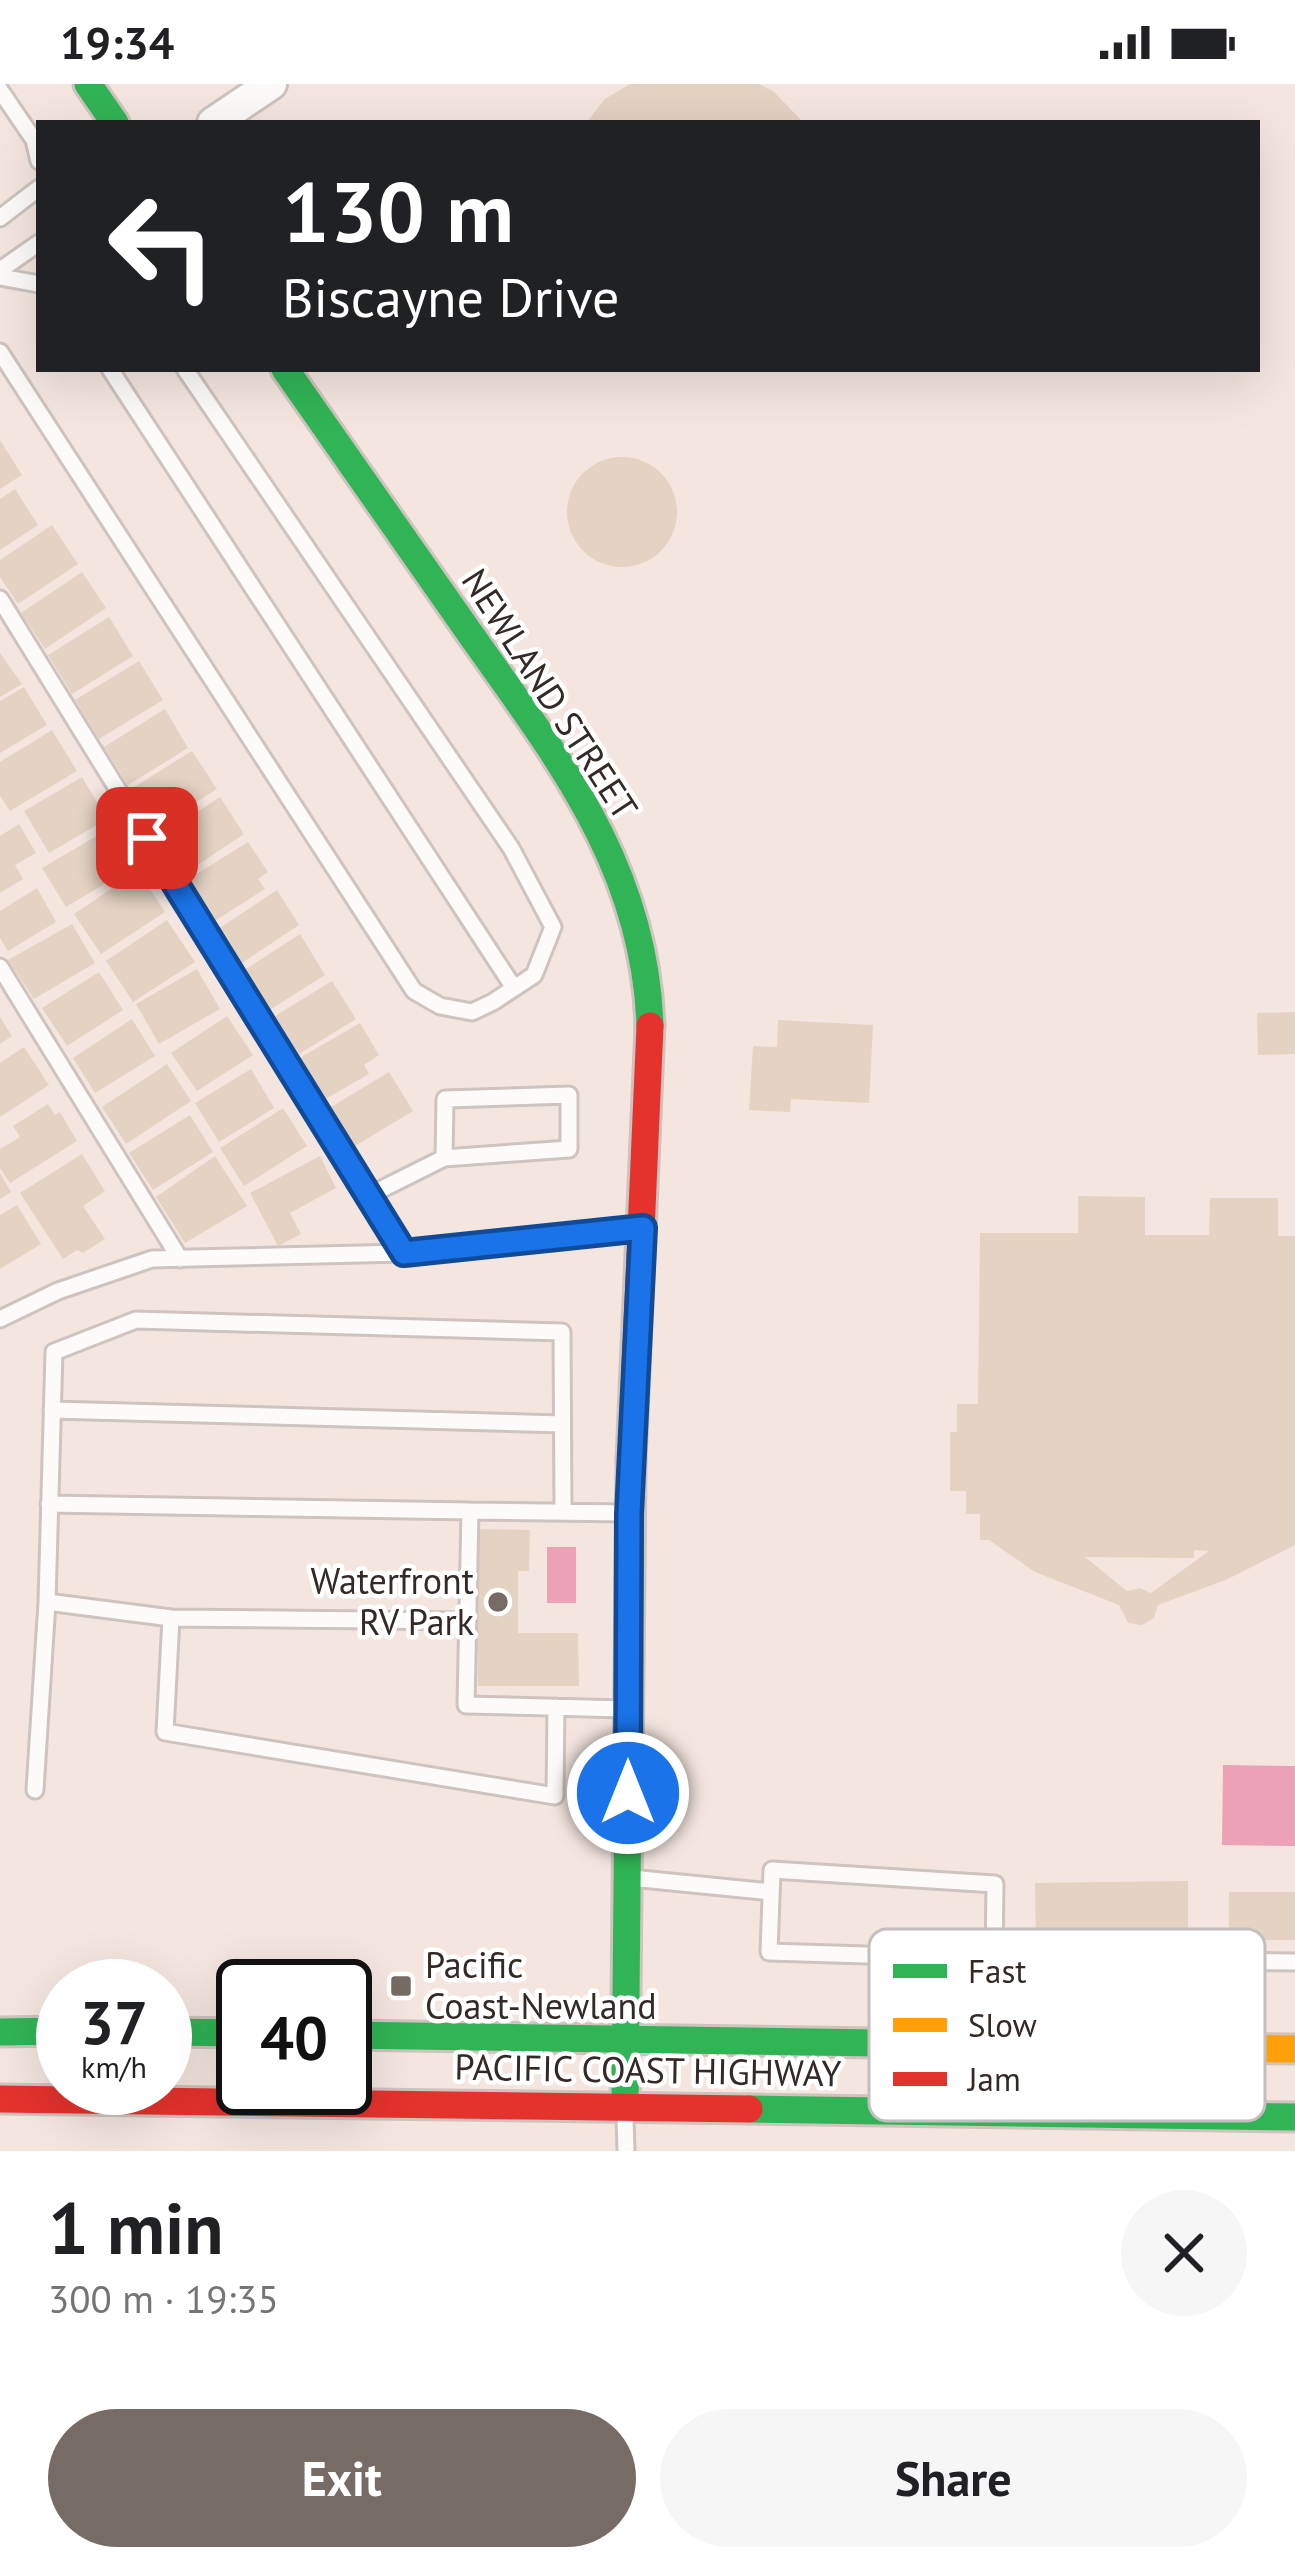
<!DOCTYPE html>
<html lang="en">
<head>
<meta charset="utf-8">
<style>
  body { margin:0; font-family:"PT Sans",sans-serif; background:#f6f6f6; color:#202124; height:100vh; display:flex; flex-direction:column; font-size:45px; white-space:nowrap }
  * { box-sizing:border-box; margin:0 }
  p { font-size:39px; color:#757577 }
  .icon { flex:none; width:66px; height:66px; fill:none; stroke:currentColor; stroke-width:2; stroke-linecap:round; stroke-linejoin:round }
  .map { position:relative; height:2067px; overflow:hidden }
  .details { display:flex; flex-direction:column; background:#fff; flex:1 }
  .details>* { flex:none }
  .banner { position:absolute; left:36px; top:36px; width:1224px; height:252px; border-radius:0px; box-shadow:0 12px 48px #0002; background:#202124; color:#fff; overflow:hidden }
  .speed { position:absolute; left:36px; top:1875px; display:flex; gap:24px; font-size:60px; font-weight:700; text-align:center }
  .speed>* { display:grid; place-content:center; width:156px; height:156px; border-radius:50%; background:#fff; box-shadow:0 12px 48px #0002; line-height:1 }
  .speed small { font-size:30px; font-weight:400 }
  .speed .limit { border:6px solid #111; border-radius:18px; background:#fff; color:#111 }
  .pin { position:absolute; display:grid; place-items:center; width:102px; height:102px; color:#fff; margin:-51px; border-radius:24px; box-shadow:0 6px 18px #0006 }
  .me { position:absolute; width:132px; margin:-66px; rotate:0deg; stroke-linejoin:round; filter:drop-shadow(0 0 9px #0008) }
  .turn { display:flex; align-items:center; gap:42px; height:252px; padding:0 48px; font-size:54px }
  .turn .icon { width:156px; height:156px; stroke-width:2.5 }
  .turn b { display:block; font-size:84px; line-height:102px }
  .round { display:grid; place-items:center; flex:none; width:126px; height:126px; border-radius:63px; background:#f6f6f6 }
  .head { display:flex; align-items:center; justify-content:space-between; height:204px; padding:0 48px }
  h1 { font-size:72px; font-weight:800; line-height:90px }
  .primary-button { display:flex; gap:24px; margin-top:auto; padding:24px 48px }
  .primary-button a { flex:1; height:138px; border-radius:72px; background:#776b66; color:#fff; font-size:48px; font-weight:800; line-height:138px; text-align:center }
  .primary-button a+a { background:#f6f6f6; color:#202124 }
  .status { display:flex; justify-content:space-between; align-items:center; height:84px; padding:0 60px; background:#fff; direction:ltr }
  .status svg { height:33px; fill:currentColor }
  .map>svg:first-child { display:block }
  .water { fill:#eda1b6 }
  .building { fill:#e4d2c3; fill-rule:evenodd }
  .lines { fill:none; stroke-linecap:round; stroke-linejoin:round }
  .lane-casing { stroke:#cec3be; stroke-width:21 }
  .street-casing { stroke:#cec3be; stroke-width:36 }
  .fast-casing { stroke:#cec3be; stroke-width:33 }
  .slow-casing { stroke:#cec3be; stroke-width:33 }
  .jam-casing { stroke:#cec3be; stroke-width:33 }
  .lane { stroke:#fdfbfa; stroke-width:15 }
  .street { stroke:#fdfbfa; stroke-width:30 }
  .fast { stroke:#30b455; stroke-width:27 }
  .slow { stroke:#ff9f0a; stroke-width:27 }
  .jam { stroke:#e5322d; stroke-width:27 }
  .route-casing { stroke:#114b97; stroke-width:30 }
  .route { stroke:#1a73e8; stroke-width:21 }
  .poi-dot { fill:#776b66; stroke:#fff; stroke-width:4.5 }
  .labels { text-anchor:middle; stroke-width:9; stroke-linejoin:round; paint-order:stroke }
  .street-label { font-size:36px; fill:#332925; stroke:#fff }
  .poi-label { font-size:36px; fill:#332925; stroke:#fff; text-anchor:end }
  .key { fill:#fff; stroke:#c2bfbe; stroke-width:3 }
  .key-label { font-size:33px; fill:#332925 }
</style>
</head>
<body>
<div class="status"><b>19:34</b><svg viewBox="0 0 49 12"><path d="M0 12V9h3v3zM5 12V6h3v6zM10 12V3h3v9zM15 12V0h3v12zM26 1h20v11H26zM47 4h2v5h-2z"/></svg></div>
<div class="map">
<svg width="1295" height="2067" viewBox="0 0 1295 2067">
  <rect width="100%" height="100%" fill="#f4e6df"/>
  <!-- water -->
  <path class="water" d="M 547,1463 L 576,1463 L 576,1519 L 547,1519 Z
    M 1223,1681 L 1295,1682 L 1295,1762 L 1222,1761 Z"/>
  <!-- building -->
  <path class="building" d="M 630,0 L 759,0 L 773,7 L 804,39 L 586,39 L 605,15 Z
    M 0,356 L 22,391 L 0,405 Z
    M567 428a55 55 0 1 1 110 0a55 55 0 1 1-110 0Z
    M 15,405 L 38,441 L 0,466 L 0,415 Z
    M 52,441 L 78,480 L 18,520 L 0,493 L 0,476 Z
    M 82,488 L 106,524 L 45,565 L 21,529 Z
    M 109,533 L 133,572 L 72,610 L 48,571 Z
    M 0,569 L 22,600 L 0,613 Z
    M 139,577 L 163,616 L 99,655 L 75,616 Z
    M 24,603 L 47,641 L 0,669 L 0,617 Z
    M 165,625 L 188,664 L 128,701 L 104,663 Z
    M 52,646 L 77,687 L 10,727 L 0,712 L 0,678 Z
    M 192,667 L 217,705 L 155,744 L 131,705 Z
    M 82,693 L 107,735 L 49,769 L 24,727 Z
    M 220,713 L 244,750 L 187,788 L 162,751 Z
    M 19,740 L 36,769 L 15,781 L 23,795 L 0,809 L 0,752 Z
    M 112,743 L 136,781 L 66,823 L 42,784 Z
    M 248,758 L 268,788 L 258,795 L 265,805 L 213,838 L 187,796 Z
    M 138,787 L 165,828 L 101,870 L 74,830 Z
    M 37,804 L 56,838 L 8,867 L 0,854 L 0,827 Z
    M 277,806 L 299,841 L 239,881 L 218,845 Z
    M 167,836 L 195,878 L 133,918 L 106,877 Z
    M 72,840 L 95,879 L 34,915 L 8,876 Z
    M 300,850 L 325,891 L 268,927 L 243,887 Z
    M 197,885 L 220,925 L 159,960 L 136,920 Z
    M 99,888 L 123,926 L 67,962 L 42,924 Z
    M 332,897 L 356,935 L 299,970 L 275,932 Z
    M 1295,928 L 1295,970 L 1258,971 L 1257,929 Z
    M 227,932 L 253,971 L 197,1007 L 171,969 Z
    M 0,933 L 12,952 L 0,960 Z
    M 132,935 L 155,972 L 95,1009 L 73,974 Z
    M 778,936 L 873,941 L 869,1019 L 791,1015 L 790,1028 L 749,1026 L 753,962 L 777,963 Z
    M 360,939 L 379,971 L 364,981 L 369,990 L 322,1017 L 298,975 Z
    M 24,963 L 49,1001 L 0,1033 L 0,979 Z
    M 167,980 L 191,1017 L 126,1060 L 102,1023 Z
    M 251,985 L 274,1024 L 219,1058 L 195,1019 Z
    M 389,988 L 413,1027 L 350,1065 L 326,1026 Z
    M 48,1020 L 55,1031 L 60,1028 L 77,1057 L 10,1099 L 0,1084 L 0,1065 L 20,1053 L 13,1042 Z
    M 283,1024 L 307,1062 L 244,1102 L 220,1064 Z
    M 190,1031 L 213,1068 L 153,1106 L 129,1069 Z
    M 82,1070 L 105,1107 L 83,1122 L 105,1155 L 83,1169 L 77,1166 L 63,1175 L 20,1109 Z
    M 215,1072 L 247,1122 L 185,1159 L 156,1113 Z
    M 320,1072 L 336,1104 L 290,1129 L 301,1150 L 278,1162 L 250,1109 Z
    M 0,1089 L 11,1108 L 0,1115 Z
    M 1078,1112 L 1145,1113 L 1145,1151 L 1209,1151 L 1210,1114 L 1278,1114 L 1278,1152 L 1295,1152 L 1295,1461 L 1228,1495 L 1158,1521 L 1154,1534 L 1142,1541 L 1128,1539 L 1119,1521 L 1035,1488 L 989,1456 L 980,1456 L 980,1430 L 966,1430 L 966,1407 L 950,1407 L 950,1348 L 957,1348 L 957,1320 L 978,1320 L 980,1149 L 1078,1149 ZM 1194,1466 L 1209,1467 L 1151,1509 L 1140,1504 L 1127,1507 L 1085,1473 L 1194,1474 Z
    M 17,1121 L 41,1160 L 0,1185 L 0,1131 Z
    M 476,1445 L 530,1446 L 529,1487 L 518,1487 L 518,1549 L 578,1549 L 579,1602 L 478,1602 Z
    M 1188,1797 L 1188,1861 L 1036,1864 L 1035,1799 Z
    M 1229,1808 L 1295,1808 L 1295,1856 L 1229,1856 Z"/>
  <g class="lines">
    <!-- lane casing -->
    <g class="lane-casing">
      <path id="lane" d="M 0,6 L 34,56 L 39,77
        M 0,134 L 39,104
        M 0,186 L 39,159
        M 0,193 L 39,200
        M 0,268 L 414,907 L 440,922 L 472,928 L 493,918 L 534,891 L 553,843 L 511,764 L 185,285
        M 110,285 L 514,904
        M 0,515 L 404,1169
        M 0,883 L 180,1175
        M 368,1112 L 444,1074 L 569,1065 L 569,1011 L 445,1015 L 444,1074
        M 0,1235 L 58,1207 L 152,1175 L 404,1169 L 638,1144
        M 52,1326 L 562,1340
        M 49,1420 L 470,1427
        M 171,1534 L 468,1537
        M 556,1623 L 555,1712 L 165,1648 L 171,1534 L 47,1518 L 54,1268 L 136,1236 L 562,1248 L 563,1428
        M 625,1625 L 466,1621 L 470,1427 L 628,1429
        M 35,1706 L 47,1518
        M 772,1786 L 995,1800 L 994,1875 L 769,1868 Z
        M 631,1794 L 771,1808
        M 994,1875 L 1295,1878
        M 625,2034 L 626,2067"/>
    </g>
    <!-- street casing -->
    <g class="street-casing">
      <path id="street" d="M 213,39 L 271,0"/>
    </g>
    <!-- fast casing -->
    <g class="fast-casing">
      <path id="fast" d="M 88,0 L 115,39
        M 285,285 C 345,370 404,456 464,541 C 553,668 645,779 650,942
        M 0,1948 L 63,1947
        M 165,1948 L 243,1949
        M 345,1951 L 1011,1961
        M 625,2022 L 631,1376
        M 749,2025 L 1295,2033"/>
    </g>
    <!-- slow casing -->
    <g class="slow-casing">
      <path id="slow" d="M 1011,1961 L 1295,1965"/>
    </g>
    <!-- jam casing -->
    <g class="jam-casing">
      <path id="jam" d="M 631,1376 L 650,942
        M 0,2015 L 749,2025"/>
    </g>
    <!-- lane -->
    <use href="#lane" class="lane"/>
    <!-- street -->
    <use href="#street" class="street"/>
    <!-- fast -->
    <use href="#fast" class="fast"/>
    <!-- slow -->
    <use href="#slow" class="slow"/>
    <!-- jam -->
    <use href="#jam" class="jam"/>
  </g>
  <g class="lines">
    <!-- route casing -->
    <g class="route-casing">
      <path id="route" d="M 147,754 L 404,1169 L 643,1144 L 629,1430 L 628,1709"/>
    </g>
    <!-- route -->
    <use href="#route" class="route"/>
  </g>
  <!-- markers -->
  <g class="poi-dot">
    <circle cx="498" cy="1518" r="12"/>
    <rect x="389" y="1890" width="24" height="24" rx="6"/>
  </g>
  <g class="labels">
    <!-- street labels -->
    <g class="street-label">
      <text transform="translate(550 610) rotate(57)" y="13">NEWLAND STREET</text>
      <text transform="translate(648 1986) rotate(1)" y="13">PACIFIC COAST HIGHWAY</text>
    </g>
    <!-- poi labels -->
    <g class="poi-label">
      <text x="474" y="1510">Waterfront<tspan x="474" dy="41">RV Park</tspan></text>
      <text x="425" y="1894" text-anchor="start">Pacific<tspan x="425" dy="41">Coast-Newland</tspan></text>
    </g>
  </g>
  <!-- legend -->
  <rect x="869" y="1845" width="396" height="192" rx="18" class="key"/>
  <rect x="893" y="1880" width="54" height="14" fill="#30b455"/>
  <rect x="893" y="1934" width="54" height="14" fill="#ff9f0a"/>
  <rect x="893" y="1988" width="54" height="14" fill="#e5322d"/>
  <g class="key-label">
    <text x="968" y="1899">Fast</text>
    <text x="968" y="1953">Slow</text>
    <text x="968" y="2007">Jam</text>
  </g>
</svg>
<div class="speed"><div>37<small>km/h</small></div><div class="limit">40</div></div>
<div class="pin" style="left:147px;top:754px;background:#d93025"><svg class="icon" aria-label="arrive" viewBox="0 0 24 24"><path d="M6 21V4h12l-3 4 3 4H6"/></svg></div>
<svg class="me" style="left:628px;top:1709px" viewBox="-20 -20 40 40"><circle r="17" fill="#1a73e8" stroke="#fff" stroke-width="3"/><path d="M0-11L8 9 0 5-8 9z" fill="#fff"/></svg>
<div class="banner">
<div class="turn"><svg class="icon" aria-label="left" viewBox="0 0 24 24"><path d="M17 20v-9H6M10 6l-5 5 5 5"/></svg><div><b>130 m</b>Biscayne Drive</div></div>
</div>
</div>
<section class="details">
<div class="head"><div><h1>1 min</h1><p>300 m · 19:35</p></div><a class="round"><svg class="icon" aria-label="close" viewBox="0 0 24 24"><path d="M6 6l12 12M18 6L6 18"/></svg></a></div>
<div class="primary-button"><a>Exit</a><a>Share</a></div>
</section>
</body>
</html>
